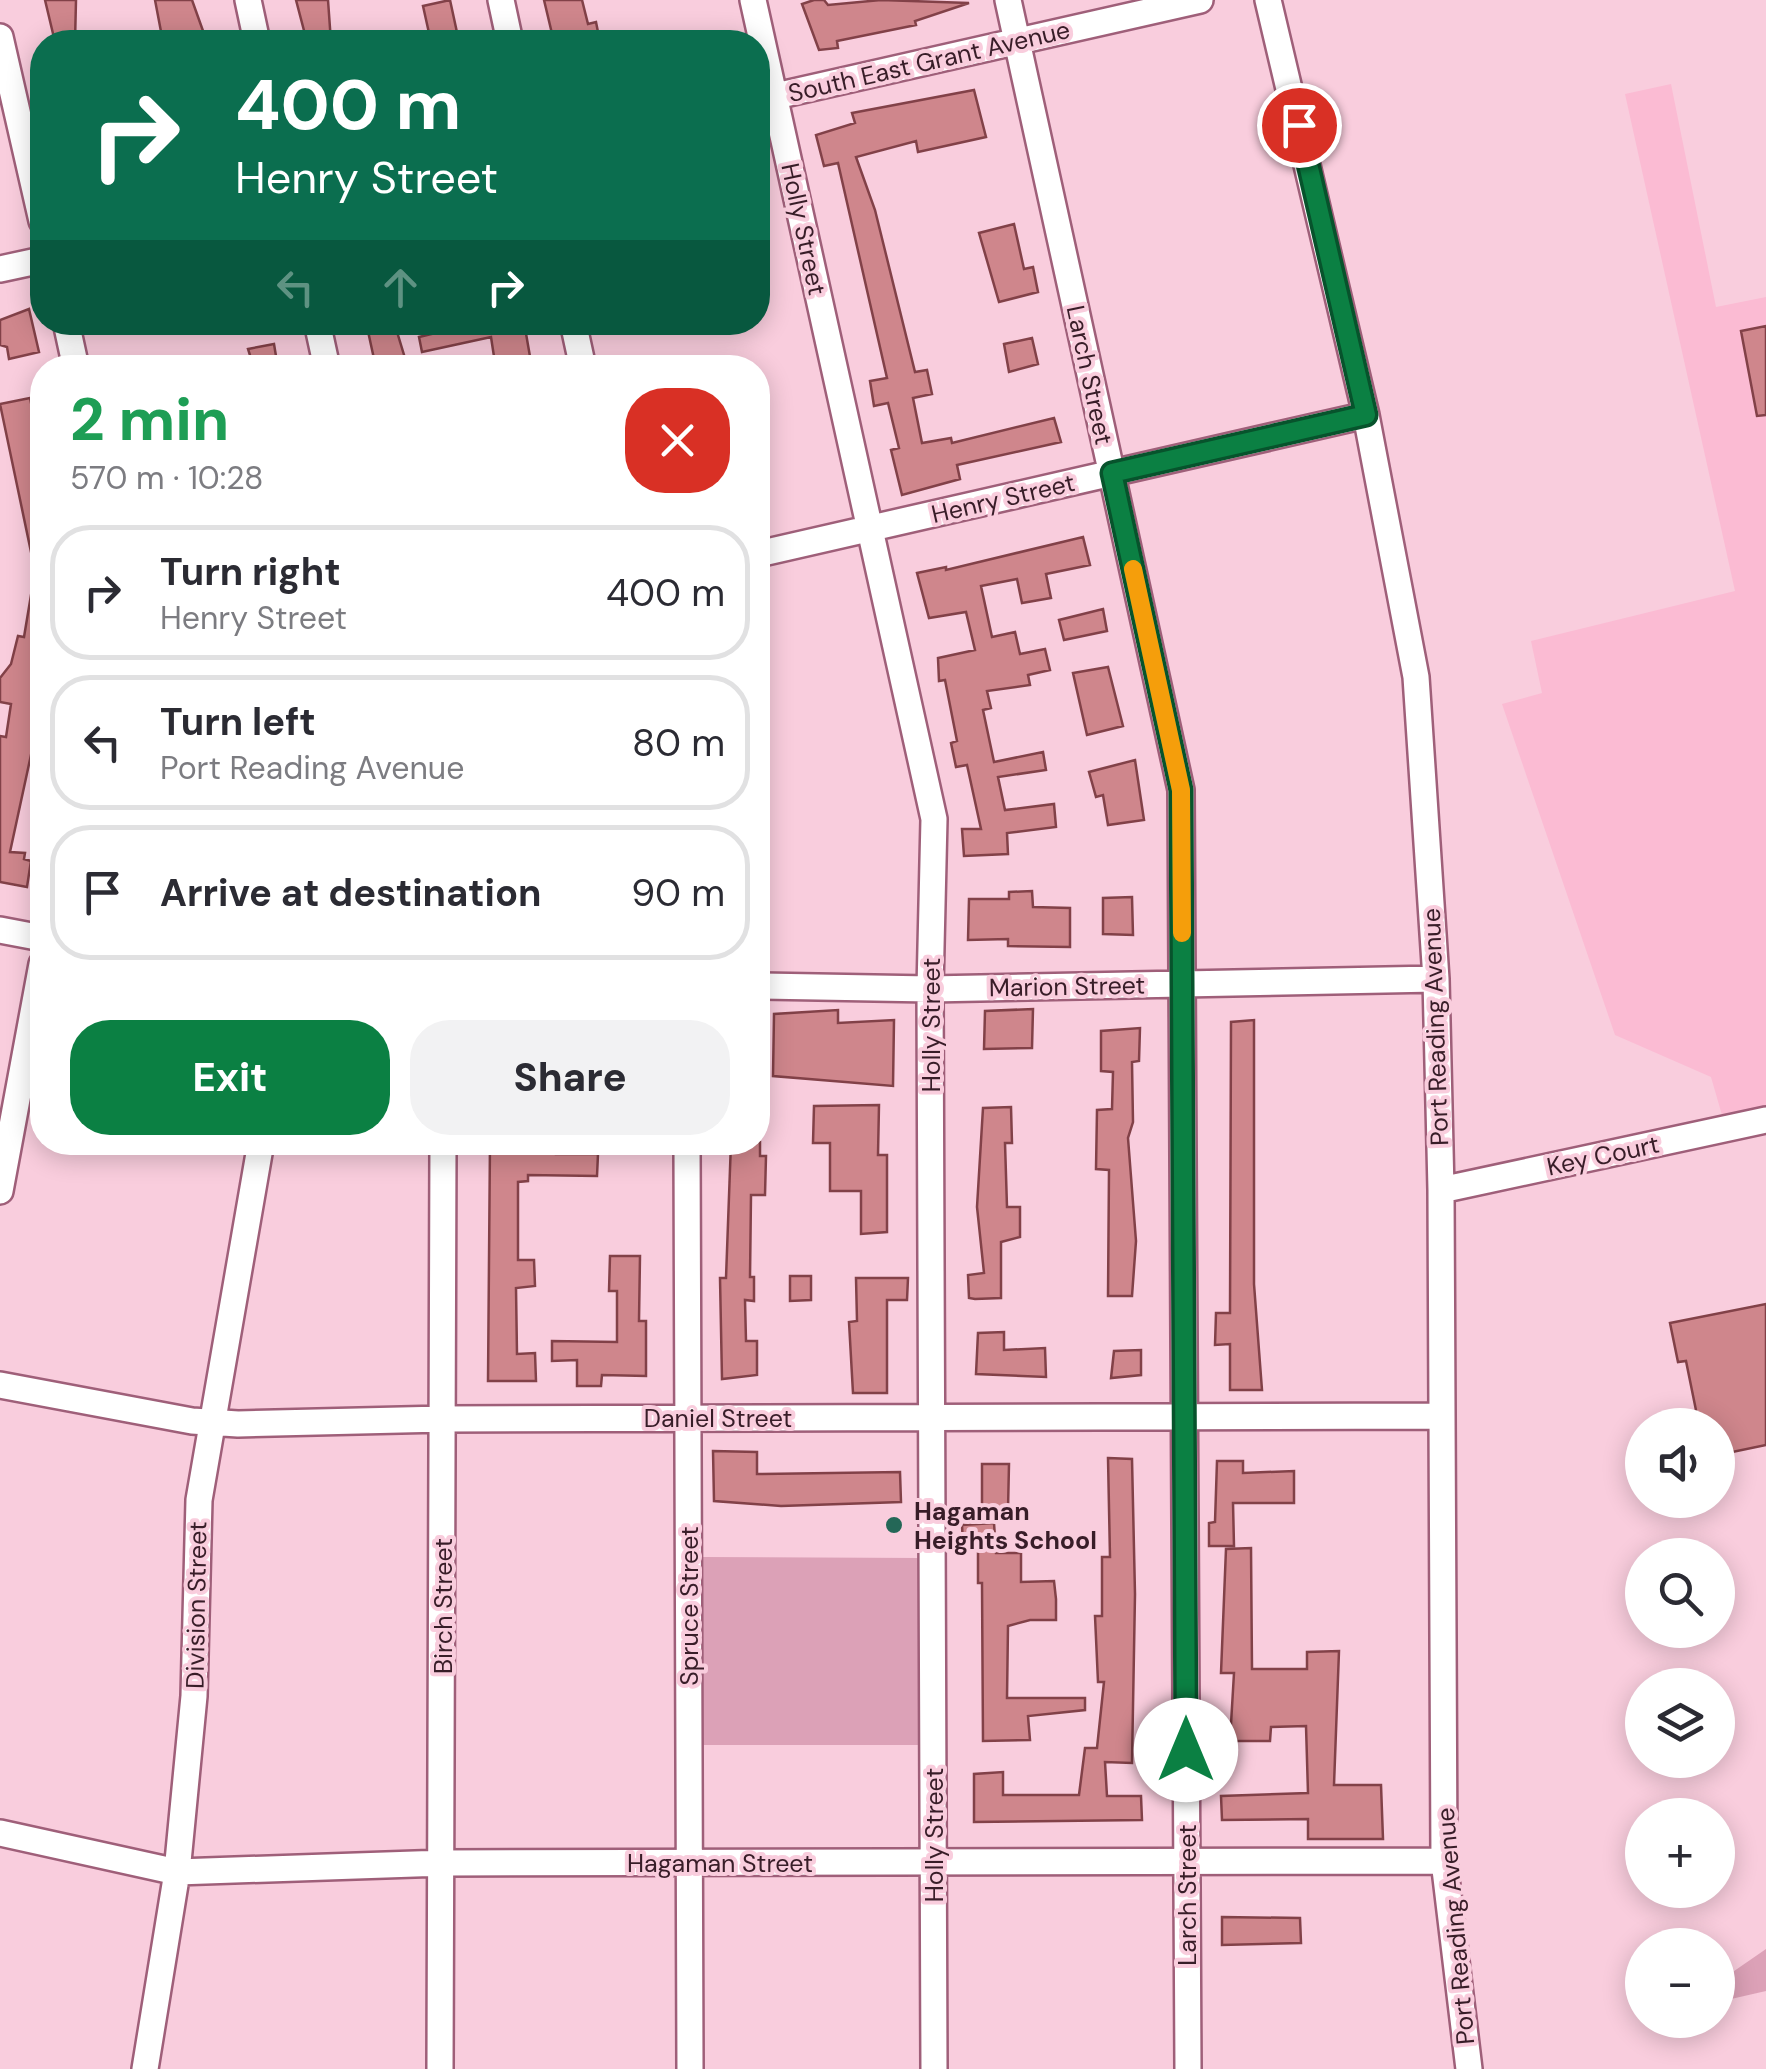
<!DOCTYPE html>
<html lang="en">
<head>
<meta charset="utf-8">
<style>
  body { margin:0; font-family:"DM Sans",sans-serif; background:#f2f2f3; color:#2b2b33; height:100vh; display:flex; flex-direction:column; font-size:38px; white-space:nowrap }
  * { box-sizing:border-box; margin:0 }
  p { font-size:32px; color:#7c7c81 }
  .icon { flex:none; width:55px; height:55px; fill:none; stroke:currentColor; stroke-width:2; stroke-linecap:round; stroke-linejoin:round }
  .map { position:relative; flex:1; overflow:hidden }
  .panel { position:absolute; left:30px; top:355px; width:740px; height:800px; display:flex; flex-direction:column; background:#fff; border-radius:40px; box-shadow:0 5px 25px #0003 }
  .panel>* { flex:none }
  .guide { position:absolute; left:30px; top:30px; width:740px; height:305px; border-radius:40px; box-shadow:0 5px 25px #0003; background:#0b6e4f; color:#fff; overflow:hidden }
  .fabs { position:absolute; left:1625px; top:1408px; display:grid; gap:20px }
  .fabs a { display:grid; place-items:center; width:110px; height:110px; border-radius:50%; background:#fff; box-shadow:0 5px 25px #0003; font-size:50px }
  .pin { position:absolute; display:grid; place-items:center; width:85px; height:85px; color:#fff; margin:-42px; border:5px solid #fff; border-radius:50%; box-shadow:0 2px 10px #0007 }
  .me { position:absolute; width:110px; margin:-55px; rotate:0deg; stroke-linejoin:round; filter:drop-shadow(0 0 8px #0008) }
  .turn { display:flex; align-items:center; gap:35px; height:210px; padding:0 40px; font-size:45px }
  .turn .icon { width:130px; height:130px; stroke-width:2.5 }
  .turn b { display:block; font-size:70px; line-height:85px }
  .lanes { display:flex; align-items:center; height:95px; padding:0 40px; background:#0003; justify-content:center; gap:50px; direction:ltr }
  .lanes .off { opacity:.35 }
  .round { display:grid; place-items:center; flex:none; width:105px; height:105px; border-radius:40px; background:#f2f2f3 }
  .headline { display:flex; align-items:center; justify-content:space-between; height:170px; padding:0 40px }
  h1 { font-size:60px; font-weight:800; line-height:75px; color:#1e9e55 }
  .primary-button { display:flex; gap:20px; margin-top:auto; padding:20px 40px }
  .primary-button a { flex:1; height:115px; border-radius:40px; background:#0b8043; color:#fff; font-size:40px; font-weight:800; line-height:115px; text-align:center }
  .primary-button a+a { background:#f2f2f3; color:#2b2b33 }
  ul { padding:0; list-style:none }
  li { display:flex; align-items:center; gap:30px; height:135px; margin:0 20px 15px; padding:0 20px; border:5px solid #e1e1e2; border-radius:40px }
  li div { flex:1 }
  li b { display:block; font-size:38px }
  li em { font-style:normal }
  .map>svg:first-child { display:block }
  .built { fill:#fbbbd3 }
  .green { fill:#dca1b7 }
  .building { fill:#cf868c; stroke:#824148; stroke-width:2.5 }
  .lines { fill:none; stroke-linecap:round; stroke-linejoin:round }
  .minor-casing { stroke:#9f5f79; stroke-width:30 }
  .minor { stroke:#fff; stroke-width:25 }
  .route-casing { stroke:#07532c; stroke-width:25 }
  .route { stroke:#0b8043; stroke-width:18 }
  .slow { stroke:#f59e0b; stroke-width:18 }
  .poi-dot { fill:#246757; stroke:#f9cddd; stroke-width:4 }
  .labels { text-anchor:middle; stroke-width:8; stroke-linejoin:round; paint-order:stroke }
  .street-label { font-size:25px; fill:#381d28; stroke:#f9cddd }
  .poi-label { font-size:25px; font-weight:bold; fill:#381d28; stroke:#f9cddd; text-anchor:start }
</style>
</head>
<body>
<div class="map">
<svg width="1766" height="2069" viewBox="0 0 1766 2069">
  <rect width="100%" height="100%" fill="#f9cddd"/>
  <!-- built -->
  <path class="built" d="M 1671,84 L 1716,307 L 1766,297 L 1766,1120 L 1726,1129 L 1711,1077 L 1615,1035 L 1502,704 L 1542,693 L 1531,641 L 1735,591 L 1625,94 Z"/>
  <!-- green -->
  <path class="green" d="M 701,1557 L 920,1558 L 919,1745 L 701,1745 Z
    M 1766,1949 L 1766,1991 L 1718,2002 L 1724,1978 Z"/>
  <!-- building -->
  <path class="building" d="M 45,0 L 76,0 L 75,42 L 55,42 Z
    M 155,0 L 192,0 L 207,42 L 163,42 Z
    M 296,0 L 328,0 L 331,42 L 307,42 Z
    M 450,0 L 458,37 L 431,42 L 423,6 Z
    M 544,0 L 582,0 L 588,24 L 596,22 L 600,42 L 554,42 Z
    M 814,0 L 824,0 L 828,5 L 881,0 L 969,3 L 915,21 L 916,25 L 837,41 L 838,48 L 819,50 L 802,4 Z
    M 974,90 L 986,137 L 918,152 L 916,141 L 856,157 L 875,210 L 915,372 L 927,370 L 932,394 L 913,398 L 922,443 L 951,438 L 952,443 L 1054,418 L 1061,442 L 957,465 L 960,479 L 902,495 L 891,450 L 899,448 L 888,403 L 874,406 L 870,381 L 887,378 L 838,163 L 824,166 L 816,135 L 855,123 L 852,113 Z
    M 1014,224 L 1024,269 L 1033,267 L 1038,292 L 999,302 L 979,233 Z
    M 29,309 L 39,352 L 9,359 L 7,347 L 0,345 L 0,320 Z
    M 366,322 L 394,322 L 408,368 L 376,368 Z
    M 481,322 L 524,322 L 532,368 L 502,368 L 495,363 L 491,337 L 422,352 L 419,337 Z
    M 1766,326 L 1766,415 L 1757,416 L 1741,331 Z
    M 1032,338 L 1038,364 L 1009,372 L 1004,344 Z
    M 274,344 L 278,368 L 254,368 L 248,349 Z
    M 30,398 L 42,456 L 42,570 L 35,571 L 0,404 Z
    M 1083,537 L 1090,565 L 1046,574 L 1051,598 L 1022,603 L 1017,579 L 981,586 L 992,637 L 1015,632 L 1020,654 L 1045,649 L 1050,670 L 1028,675 L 1030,685 L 987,691 L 991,708 L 983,710 L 994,762 L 1043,752 L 1046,770 L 998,777 L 1005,810 L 1054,804 L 1056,827 L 1007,833 L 1008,854 L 964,856 L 962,829 L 981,829 L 967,765 L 956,767 L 951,743 L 957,741 L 945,680 L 939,681 L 938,658 L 975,650 L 966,612 L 929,618 L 917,573 L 946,567 L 946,570 Z
    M 33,583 L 42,584 L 42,704 L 10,852 L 25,853 L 24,859 L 31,861 L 27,887 L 0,882 L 0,736 L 6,737 L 11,704 L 0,702 L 0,678 L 11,664 L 18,636 L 24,637 Z
    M 1103,609 L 1107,631 L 1064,640 L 1059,620 Z
    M 1108,667 L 1123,726 L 1087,735 L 1073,673 Z
    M 1135,760 L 1144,820 L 1108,825 L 1103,795 L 1096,797 L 1089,772 Z
    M 1032,891 L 1033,907 L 1070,908 L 1070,947 L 1008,946 L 1008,939 L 968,940 L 969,899 L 1009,899 L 1009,892 Z
    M 1132,897 L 1133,935 L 1103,934 L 1103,898 Z
    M 1033,1009 L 1032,1048 L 984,1049 L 985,1011 Z
    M 838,1010 L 838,1023 L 894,1020 L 893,1086 L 773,1076 L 774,1014 Z
    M 1254,1020 L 1254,1284 L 1262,1390 L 1230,1390 L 1230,1344 L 1215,1345 L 1216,1313 L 1230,1313 L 1231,1022 Z
    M 1140,1028 L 1139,1061 L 1132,1062 L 1133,1122 L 1128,1138 L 1136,1241 L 1132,1296 L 1108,1296 L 1109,1170 L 1096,1169 L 1097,1110 L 1112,1109 L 1113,1072 L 1101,1071 L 1101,1031 Z
    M 879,1105 L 878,1155 L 887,1155 L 887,1232 L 861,1234 L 861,1191 L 830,1191 L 830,1143 L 813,1143 L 814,1106 Z
    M 1011,1107 L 1012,1143 L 1005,1143 L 1007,1207 L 1020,1207 L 1020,1237 L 1001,1242 L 1001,1298 L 975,1299 L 969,1298 L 968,1275 L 984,1273 L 977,1207 L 983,1108 Z
    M 490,1142 L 556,1142 L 556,1154 L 598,1154 L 597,1176 L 528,1175 L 528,1181 L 518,1182 L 518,1260 L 534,1260 L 535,1286 L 516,1288 L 517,1354 L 535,1353 L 536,1381 L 488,1381 Z
    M 731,1142 L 760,1142 L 760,1156 L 766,1156 L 765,1195 L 751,1195 L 750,1277 L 754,1277 L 754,1301 L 745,1300 L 746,1341 L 757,1341 L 757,1375 L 722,1379 L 720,1278 L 726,1278 Z
    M 610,1256 L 640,1256 L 639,1321 L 646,1321 L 646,1376 L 602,1375 L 601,1386 L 577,1386 L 577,1360 L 552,1361 L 552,1341 L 617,1342 L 617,1291 L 609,1291 Z
    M 790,1276 L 811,1276 L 811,1300 L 790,1301 Z
    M 856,1278 L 908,1278 L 907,1300 L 887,1300 L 887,1393 L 853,1393 L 849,1322 L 857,1321 Z
    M 1766,1304 L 1766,1445 L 1718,1455 L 1718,1425 L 1699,1425 L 1686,1361 L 1678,1362 L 1670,1323 Z
    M 1004,1332 L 1004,1350 L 1045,1348 L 1046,1377 L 976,1374 L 978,1333 Z
    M 1141,1350 L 1141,1375 L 1111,1378 L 1114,1351 Z
    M 713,1451 L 757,1452 L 757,1474 L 900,1472 L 901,1502 L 781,1506 L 714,1501 Z
    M 1108,1458 L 1132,1459 L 1135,1594 L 1132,1763 L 1105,1762 L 1107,1796 L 1141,1796 L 1142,1820 L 974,1822 L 974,1774 L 1003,1772 L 1003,1795 L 1079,1795 L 1085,1748 L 1097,1748 L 1104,1682 L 1098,1682 L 1095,1616 L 1102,1616 L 1102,1557 L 1110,1557 Z
    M 1217,1461 L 1243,1461 L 1243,1473 L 1294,1471 L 1294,1503 L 1233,1503 L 1234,1546 L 1209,1546 L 1209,1523 L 1215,1522 Z
    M 982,1464 L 1009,1464 L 1008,1510 L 982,1511 Z
    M 994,1523 L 996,1553 L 1021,1553 L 1021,1582 L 1054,1581 L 1056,1599 L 1056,1620 L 1030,1620 L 1008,1626 L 1007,1698 L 1085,1698 L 1085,1710 L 1028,1716 L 1030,1740 L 983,1741 L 982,1583 L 978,1583 L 978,1544 L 963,1545 L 962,1525 Z
    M 1251,1548 L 1252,1669 L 1307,1669 L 1307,1652 L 1339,1651 L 1334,1785 L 1381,1785 L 1383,1839 L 1308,1839 L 1308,1819 L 1222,1820 L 1221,1796 L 1308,1793 L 1306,1726 L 1271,1727 L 1270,1741 L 1230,1741 L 1234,1673 L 1221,1673 L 1226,1549 Z
    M 1222,1917 L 1300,1918 L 1301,1943 L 1222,1945 Z"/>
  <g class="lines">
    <!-- minor casing -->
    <g class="minor-casing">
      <path id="minor" d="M 248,0 L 257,42
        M 501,0 L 510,42
        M 753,0 L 934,819 L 930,989 L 934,2069
        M 1008,0 L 1181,790 L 1188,2069
        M 1268,0 L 1366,415 L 1416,677 L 1436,979 L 1441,1190 L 1444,1861 L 1469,2069
        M 0,37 L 42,221
        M 758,100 L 1200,0
        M 0,269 L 42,260
        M 66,322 L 76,368
        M 317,322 L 327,368
        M 573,322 L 583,368
        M 758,554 L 1366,415
        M 0,930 L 42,938
        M 758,986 L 930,989 L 1436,979
        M 687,1142 L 690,2069
        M 1441,1190 L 1766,1120
        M 0,1191 L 42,964
        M 0,1385 L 192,1421 L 238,1424 L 443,1419 L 1439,1416
        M 0,1833 L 177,1872 L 444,1863 L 1444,1861
        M 145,2069 L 177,1872 L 194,1696 L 199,1500 L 261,1142
        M 440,2069 L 443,1142"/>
    </g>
    <!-- minor -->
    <use href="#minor" class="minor"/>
  </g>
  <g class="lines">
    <!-- route casing -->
    <g class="route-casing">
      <path id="route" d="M 1186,1750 L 1181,790 L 1112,473 L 1366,415 L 1299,125"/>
    </g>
    <!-- route -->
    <use href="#route" class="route"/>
    <!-- slow -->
    <path class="slow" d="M 1133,569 L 1181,790 L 1182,933"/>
  </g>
  <!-- markers -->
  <circle class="poi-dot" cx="894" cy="1525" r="10"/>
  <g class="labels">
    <!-- street labels -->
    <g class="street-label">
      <text transform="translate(929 61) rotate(-13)" y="9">South East Grant Avenue</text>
      <text transform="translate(804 229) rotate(78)" y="9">Holly Street</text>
      <text transform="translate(1090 375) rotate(78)" y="9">Larch Street</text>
      <text transform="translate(1003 498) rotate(-13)" y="9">Henry Street</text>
      <text transform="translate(1067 986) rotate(-1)" y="9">Marion Street</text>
      <text transform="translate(931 1025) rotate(-90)" y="9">Holly Street</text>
      <text transform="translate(1435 1027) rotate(-92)" y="9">Port Reading Avenue</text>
      <text transform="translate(1603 1155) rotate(-12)" y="9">Key Court</text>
      <text x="718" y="1427">Daniel Street</text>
      <text transform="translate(196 1605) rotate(-89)" y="9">Division Street</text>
      <text transform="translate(443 1606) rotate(-90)" y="9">Birch Street</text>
      <text transform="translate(689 1606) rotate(-90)" y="9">Spruce Street</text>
      <text transform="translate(934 1835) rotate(-90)" y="9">Holly Street</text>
      <text x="720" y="1872">Hagaman Street</text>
      <text transform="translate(1187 1895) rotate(-90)" y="9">Larch Street</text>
      <text transform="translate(1455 1926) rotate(-95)" y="9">Port Reading Avenue</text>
    </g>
    <!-- poi labels -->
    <g class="poi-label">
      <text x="914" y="1520">Hagaman<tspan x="914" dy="29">Heights School</tspan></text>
    </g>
  </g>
</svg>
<div class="fabs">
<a><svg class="icon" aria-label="sound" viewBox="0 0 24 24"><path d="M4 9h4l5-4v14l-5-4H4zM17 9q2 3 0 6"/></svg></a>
<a><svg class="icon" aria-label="search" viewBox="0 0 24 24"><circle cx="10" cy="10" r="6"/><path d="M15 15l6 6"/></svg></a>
<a><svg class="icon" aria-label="layers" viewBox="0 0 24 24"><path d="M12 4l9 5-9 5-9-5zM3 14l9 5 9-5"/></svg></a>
<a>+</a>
<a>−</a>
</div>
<div class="pin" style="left:1299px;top:125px;background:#d93025"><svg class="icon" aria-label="arrive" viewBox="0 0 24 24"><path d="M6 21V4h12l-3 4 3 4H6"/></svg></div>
<svg class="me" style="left:1186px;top:1750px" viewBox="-20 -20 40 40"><circle r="19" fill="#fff"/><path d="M0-13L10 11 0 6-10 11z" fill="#0b8043"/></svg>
<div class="guide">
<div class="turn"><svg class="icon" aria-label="right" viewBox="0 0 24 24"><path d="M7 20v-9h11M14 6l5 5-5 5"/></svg><div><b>400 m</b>Henry Street</div></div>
<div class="lanes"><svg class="icon off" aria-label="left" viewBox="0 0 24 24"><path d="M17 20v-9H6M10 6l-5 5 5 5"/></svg><svg class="icon off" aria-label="ahead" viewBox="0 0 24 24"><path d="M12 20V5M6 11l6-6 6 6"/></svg><svg class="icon" aria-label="right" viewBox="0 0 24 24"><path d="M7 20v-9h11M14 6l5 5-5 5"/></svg></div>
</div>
<section class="panel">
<div class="headline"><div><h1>2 min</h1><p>570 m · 10:28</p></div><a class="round" style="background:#d93025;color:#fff"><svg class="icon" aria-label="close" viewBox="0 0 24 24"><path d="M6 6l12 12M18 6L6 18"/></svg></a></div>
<ul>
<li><svg class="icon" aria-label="right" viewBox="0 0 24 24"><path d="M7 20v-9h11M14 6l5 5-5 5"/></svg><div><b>Turn right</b><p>Henry Street</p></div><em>400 m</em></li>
<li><svg class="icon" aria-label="left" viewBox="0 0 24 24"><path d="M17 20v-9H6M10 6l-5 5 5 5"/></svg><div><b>Turn left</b><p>Port Reading Avenue</p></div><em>80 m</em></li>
<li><svg class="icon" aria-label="arrive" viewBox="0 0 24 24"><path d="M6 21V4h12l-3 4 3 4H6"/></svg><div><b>Arrive at destination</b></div><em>90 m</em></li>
</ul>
<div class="primary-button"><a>Exit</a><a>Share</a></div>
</section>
</div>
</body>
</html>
